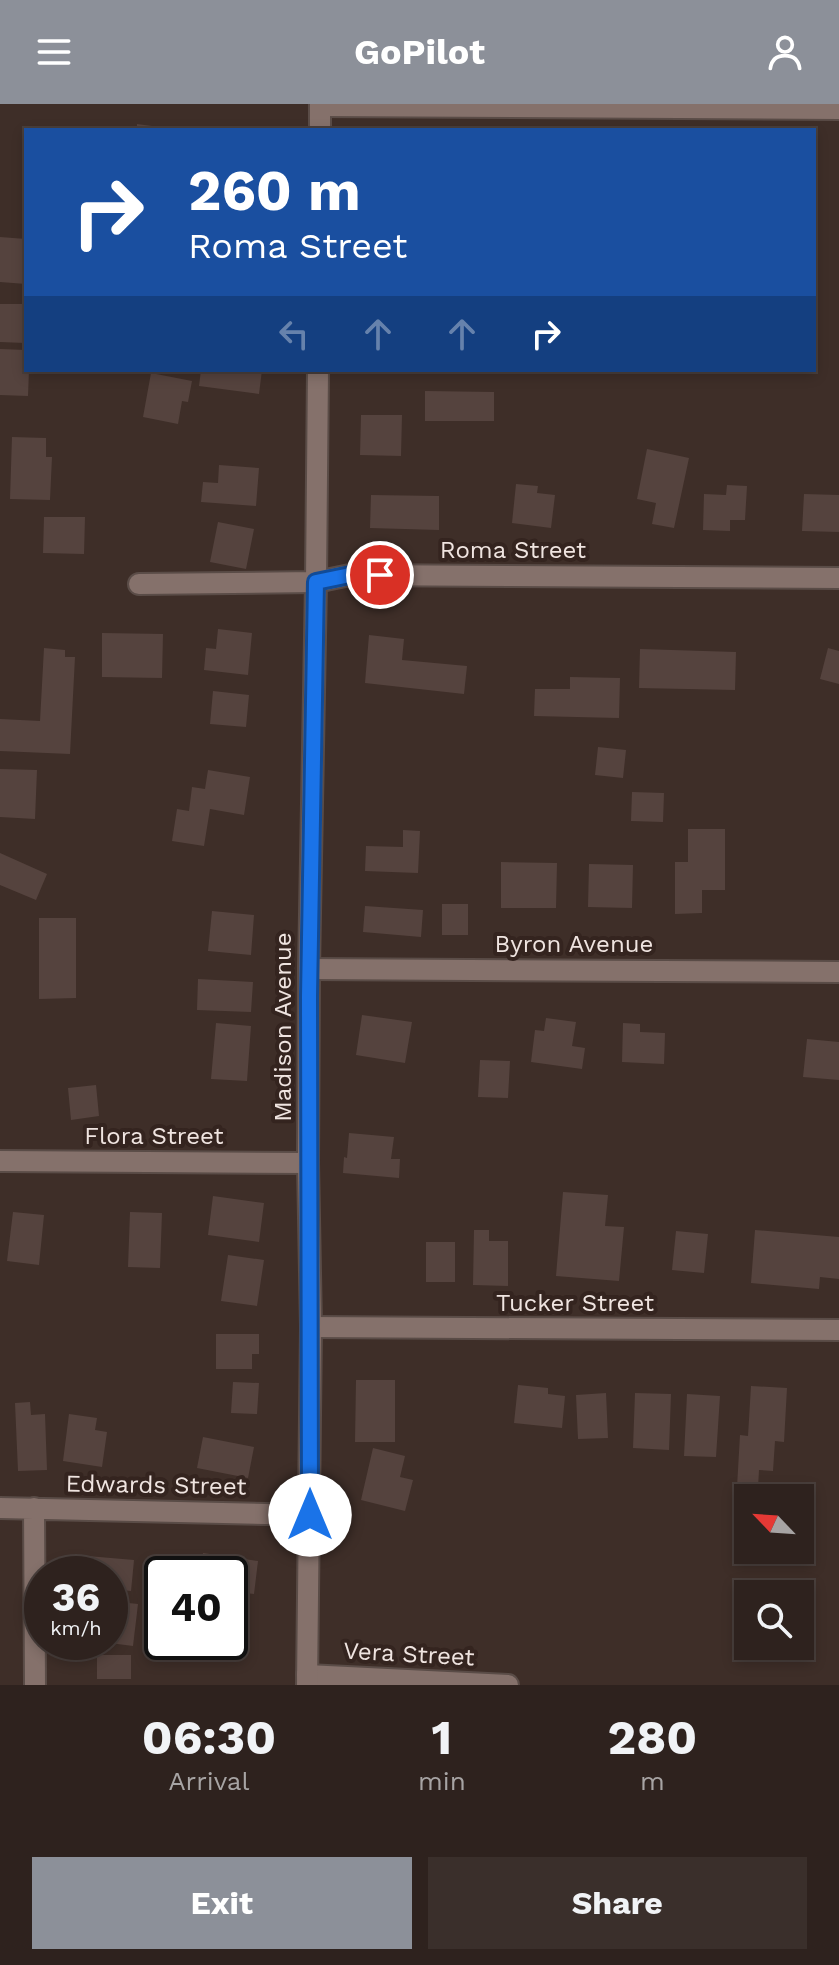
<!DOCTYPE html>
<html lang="en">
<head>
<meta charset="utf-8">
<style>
  body { margin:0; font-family:"Work Sans",sans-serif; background:#3a2f2b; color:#f1f3f6; height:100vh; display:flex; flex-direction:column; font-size:30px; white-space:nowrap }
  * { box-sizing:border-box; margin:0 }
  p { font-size:26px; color:#a7a4a4 }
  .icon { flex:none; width:44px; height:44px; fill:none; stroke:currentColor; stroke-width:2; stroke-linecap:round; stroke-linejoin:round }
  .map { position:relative; height:1581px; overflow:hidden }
  .side { display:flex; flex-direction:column; background:#2e221e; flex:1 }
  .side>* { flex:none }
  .top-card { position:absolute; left:24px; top:24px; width:792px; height:244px; border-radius:0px; box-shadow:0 4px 12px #0003,0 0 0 2px #493f3c; background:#1a4fa0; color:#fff; overflow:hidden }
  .needle { width:52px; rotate:295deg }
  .tools { position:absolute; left:734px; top:1380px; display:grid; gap:16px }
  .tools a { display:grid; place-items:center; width:80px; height:80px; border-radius:0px; background:#2e221e; box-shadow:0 4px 12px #0003,0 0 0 2px #493f3c; font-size:40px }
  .speed { position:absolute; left:24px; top:1452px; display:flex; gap:16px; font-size:40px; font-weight:700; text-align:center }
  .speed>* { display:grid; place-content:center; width:104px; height:104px; border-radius:50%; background:#2e221e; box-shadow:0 4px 12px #0003,0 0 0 2px #493f3c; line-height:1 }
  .speed small { font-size:20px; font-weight:400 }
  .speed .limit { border:4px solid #111; border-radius:12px; background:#fff; color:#111 }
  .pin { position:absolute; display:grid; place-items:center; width:68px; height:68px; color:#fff; margin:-34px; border:4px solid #fff; border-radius:50%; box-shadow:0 2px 8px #0007 }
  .me { position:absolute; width:88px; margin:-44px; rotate:0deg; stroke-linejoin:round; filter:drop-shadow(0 0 6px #0008) }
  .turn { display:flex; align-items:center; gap:28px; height:168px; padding:0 32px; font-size:36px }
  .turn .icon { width:104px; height:104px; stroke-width:2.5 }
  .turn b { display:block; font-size:56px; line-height:68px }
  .lanes { display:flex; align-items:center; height:76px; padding:0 32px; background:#0003; justify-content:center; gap:40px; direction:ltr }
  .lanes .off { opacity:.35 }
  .eta { display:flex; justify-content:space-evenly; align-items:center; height:136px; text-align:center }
  .eta b { font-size:48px; font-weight:700; line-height:56px }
  .action { display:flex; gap:16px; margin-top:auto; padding:16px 32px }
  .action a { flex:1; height:92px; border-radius:0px; background:#8c9099; color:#fff; font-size:32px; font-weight:700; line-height:92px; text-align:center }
  .action a+a { background:#3a2f2b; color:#f1f3f6 }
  header { display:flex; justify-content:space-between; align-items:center; height:104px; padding:0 32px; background:#8c9099; color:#fff; font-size:36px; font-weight:700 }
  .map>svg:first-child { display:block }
  .building { fill:#55433e }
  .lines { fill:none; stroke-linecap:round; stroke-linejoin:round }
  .street-casing { stroke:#5a4c47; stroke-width:24 }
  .secondary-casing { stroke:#5a4c47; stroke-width:24 }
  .street { stroke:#85716b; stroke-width:20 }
  .secondary { stroke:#85716b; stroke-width:20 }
  .route-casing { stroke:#114b97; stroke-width:20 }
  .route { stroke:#1a73e8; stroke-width:14 }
  .labels { text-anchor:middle; stroke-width:8; stroke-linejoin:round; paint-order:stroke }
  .street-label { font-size:24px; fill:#efe4e0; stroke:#34241f }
</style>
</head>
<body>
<header><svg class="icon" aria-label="menu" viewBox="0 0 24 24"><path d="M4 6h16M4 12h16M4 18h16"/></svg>GoPilot<svg class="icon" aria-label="person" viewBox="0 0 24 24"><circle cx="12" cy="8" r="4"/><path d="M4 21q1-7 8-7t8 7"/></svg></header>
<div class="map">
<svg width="839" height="1581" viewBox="0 0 839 1581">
  <rect width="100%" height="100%" fill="#3e2e28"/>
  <!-- building -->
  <path class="building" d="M 137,20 L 167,24 L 167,26 L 137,26 Z
    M 0,133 L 26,135 L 26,180 L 0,178 Z
    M 0,200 L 26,200 L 25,239 L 0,238 Z
    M 0,245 L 26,246 L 26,266 L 29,266 L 28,292 L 0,291 Z
    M 201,266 L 262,266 L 259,290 L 199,282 Z
    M 151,269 L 192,277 L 188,298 L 182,297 L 178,320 L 143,313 Z
    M 425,287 L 494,288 L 494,317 L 425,317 Z
    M 361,311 L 402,311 L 401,352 L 360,351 Z
    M 12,333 L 46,334 L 46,353 L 52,353 L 50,396 L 10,395 Z
    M 647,345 L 689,354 L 674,424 L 652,420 L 656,399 L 637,395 Z
    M 219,361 L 259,364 L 256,402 L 201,398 L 203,378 L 218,379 Z
    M 516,380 L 538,382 L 537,389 L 555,391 L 551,424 L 512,419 Z
    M 727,381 L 747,382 L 745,416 L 730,416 L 730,427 L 703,426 L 704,390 L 726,391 Z
    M 804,390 L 839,391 L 839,428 L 802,427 Z
    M 371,391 L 439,392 L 439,426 L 370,424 Z
    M 44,413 L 85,413 L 84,450 L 43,449 Z
    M 218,418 L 254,425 L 246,465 L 210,458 Z
    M 218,525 L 252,529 L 248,571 L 204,566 L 206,544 L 216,545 Z
    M 102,529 L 163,530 L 162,574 L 102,573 Z
    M 369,531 L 404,535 L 402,556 L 467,562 L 464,590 L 365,579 Z
    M 44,544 L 65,546 L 65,553 L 75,553 L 70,650 L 0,647 L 0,615 L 40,617 Z
    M 828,544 L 839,547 L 839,580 L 820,575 Z
    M 640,545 L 736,548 L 735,586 L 639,584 Z
    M 570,573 L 620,574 L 619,614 L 534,612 L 535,585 L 570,585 Z
    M 213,587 L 249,591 L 246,623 L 210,620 Z
    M 598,643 L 626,646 L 623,674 L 595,671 Z
    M 0,665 L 37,666 L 35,715 L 0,713 Z
    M 208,666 L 250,673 L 244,711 L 210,705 L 204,742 L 172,737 L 177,705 L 189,707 L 192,683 L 205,685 Z
    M 632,688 L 664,689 L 663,718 L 631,717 Z
    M 688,725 L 725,725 L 725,786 L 702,786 L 702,809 L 675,810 L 675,758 L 688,758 Z
    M 403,726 L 420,727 L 418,769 L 365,767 L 366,742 L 403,743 Z
    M 0,749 L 47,770 L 36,796 L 0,781 Z
    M 501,758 L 557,759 L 556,804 L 501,804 Z
    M 589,760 L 633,761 L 632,804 L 588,803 Z
    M 442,800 L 468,800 L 468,831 L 442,831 Z
    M 365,802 L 423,806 L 421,833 L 363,828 Z
    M 212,807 L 254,811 L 251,851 L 208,847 Z
    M 39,814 L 76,814 L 76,894 L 39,895 Z
    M 198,875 L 253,878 L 251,908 L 197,906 Z
    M 362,911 L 412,918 L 405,959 L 356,951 Z
    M 546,914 L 576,918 L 572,942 L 585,944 L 582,965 L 531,958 L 535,926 L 544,927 Z
    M 216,919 L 251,922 L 247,977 L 211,975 Z
    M 623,919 L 640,920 L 640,928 L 665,929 L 664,960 L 622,958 Z
    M 807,935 L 839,938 L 839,976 L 803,973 Z
    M 480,956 L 510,957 L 508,994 L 478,993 Z
    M 96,981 L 99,1012 L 71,1016 L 68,984 Z
    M 349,1029 L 394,1033 L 391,1055 L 400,1055 L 399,1074 L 343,1069 L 344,1053 L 347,1054 Z
    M 563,1088 L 608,1091 L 605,1122 L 624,1123 L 619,1177 L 556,1172 Z
    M 213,1092 L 264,1099 L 259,1138 L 208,1131 Z
    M 13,1108 L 44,1111 L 39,1161 L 7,1157 Z
    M 130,1108 L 162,1109 L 160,1164 L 128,1163 Z
    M 474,1126 L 489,1126 L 489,1137 L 508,1137 L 508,1182 L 473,1181 Z
    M 755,1126 L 839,1133 L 839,1175 L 820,1173 L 819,1185 L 751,1179 Z
    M 676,1127 L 708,1130 L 704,1169 L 672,1166 Z
    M 426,1138 L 455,1138 L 455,1178 L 426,1178 Z
    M 228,1151 L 264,1156 L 257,1202 L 221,1197 Z
    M 216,1230 L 259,1230 L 259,1250 L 252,1250 L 252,1265 L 216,1265 Z
    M 356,1276 L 395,1276 L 395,1338 L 355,1338 Z
    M 233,1278 L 259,1279 L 257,1310 L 231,1309 Z
    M 518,1281 L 548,1284 L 548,1290 L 565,1292 L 562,1324 L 514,1319 Z
    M 751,1282 L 787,1284 L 784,1338 L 775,1337 L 773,1367 L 759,1366 L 758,1384 L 737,1383 L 740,1331 L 748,1332 Z
    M 606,1289 L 608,1334 L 578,1335 L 576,1291 Z
    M 635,1289 L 671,1290 L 669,1346 L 633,1344 Z
    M 687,1290 L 720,1292 L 716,1353 L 684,1352 Z
    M 30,1298 L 31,1311 L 45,1310 L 47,1366 L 18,1367 L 15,1299 Z
    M 69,1310 L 97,1314 L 95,1326 L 107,1328 L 102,1363 L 63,1357 Z
    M 203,1333 L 254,1343 L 248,1374 L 197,1364 Z
    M 373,1344 L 405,1352 L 400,1373 L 413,1376 L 405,1407 L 361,1396 Z
    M 203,1449 L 258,1457 L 254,1490 L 230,1487 L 230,1470 L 200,1470 Z
    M 76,1451 L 134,1456 L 131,1487 L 110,1485 L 110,1470 L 74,1470 Z
    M 110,1497 L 138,1500 L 133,1542 L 110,1539 Z
    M 97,1551 L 131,1551 L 131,1575 L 97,1575 Z"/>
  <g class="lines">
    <!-- street casing -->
    <g class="street-casing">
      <path id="street" d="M 320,2 L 839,5
        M 139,480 L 316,478 L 350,471 L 839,474
        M 309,865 L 839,868
        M 0,1057 L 308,1059
        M 311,1223 L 839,1226
        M 0,1404 L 310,1411
        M 34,1404 L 35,1581
        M 307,1571 L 508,1581"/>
    </g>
    <!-- secondary casing -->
    <g class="secondary-casing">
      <path id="secondary" d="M 320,26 L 320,0
        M 307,1581 L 311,1223 L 308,1059 L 309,865 L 316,478 L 318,266"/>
    </g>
    <!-- street -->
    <use href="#street" class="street"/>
    <!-- secondary -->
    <use href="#secondary" class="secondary"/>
  </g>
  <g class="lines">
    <!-- route casing -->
    <g class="route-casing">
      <path id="route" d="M 310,1411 L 309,892 L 316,478 L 350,471 L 380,471"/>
    </g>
    <!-- route -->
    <use href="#route" class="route"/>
  </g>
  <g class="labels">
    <!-- street labels -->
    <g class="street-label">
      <text x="513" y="454">Roma Street</text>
      <text x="574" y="848">Byron Avenue</text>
      <text transform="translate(283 923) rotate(-90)" y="8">Madison Avenue</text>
      <text x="154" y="1040">Flora Street</text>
      <text x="575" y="1207">Tucker Street</text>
      <text transform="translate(156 1381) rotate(1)" y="8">Edwards Street</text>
      <text transform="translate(409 1550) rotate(3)" y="8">Vera Street</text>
    </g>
  </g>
</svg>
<div class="tools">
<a><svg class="needle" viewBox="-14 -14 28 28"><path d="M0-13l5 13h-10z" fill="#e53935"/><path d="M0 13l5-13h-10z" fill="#a7a4a4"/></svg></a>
<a><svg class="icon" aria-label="search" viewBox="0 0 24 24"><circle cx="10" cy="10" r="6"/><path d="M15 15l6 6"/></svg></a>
</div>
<div class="speed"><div>36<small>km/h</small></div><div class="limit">40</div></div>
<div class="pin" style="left:380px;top:471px;background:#d93025"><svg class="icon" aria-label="arrive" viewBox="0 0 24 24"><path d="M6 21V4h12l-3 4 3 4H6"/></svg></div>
<svg class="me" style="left:310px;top:1411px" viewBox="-20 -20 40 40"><circle r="19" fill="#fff"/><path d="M0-13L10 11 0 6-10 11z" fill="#1a73e8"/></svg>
<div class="top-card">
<div class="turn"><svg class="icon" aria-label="right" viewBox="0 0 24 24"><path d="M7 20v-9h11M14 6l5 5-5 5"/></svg><div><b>260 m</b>Roma Street</div></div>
<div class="lanes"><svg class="icon off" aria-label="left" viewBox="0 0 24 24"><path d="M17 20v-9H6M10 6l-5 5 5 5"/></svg><svg class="icon off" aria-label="ahead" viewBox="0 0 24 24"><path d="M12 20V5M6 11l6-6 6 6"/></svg><svg class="icon off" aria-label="ahead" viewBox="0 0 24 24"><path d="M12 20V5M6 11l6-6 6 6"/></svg><svg class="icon" aria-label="right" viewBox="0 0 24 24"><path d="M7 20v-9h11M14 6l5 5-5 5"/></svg></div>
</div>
</div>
<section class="side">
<div class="eta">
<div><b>06:30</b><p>Arrival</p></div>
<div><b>1</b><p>min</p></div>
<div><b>280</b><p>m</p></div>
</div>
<div class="action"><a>Exit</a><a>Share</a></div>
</section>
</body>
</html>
